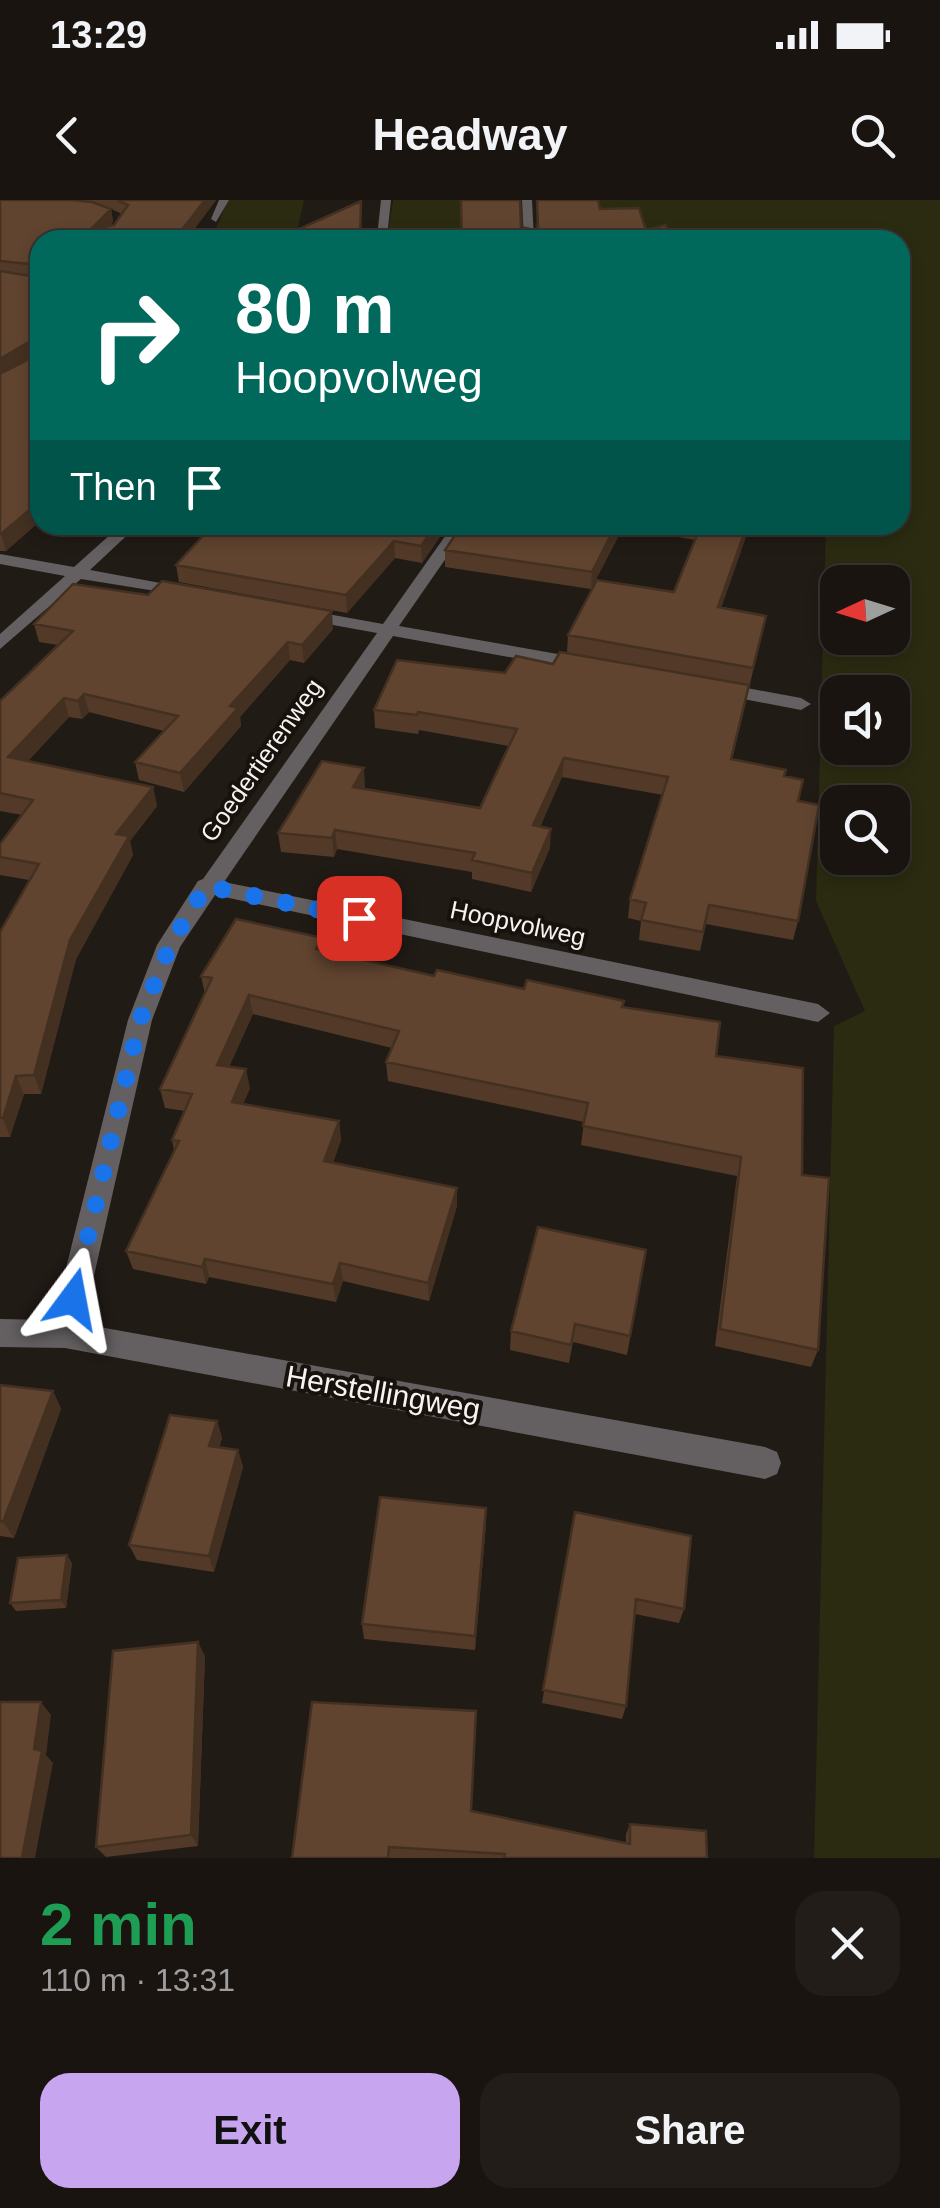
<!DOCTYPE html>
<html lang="en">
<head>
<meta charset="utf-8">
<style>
  body { margin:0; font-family:Arial,sans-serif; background:#221d19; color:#f1f3f6; height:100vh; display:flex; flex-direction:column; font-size:38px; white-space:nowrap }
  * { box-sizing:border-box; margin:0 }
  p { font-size:32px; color:#9f9e9f }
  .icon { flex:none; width:55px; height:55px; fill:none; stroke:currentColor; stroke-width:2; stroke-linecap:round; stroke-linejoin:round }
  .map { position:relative; height:1658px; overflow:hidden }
  .sheet { display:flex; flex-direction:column; background:#191410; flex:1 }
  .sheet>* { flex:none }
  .top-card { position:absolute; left:30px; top:30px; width:880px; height:305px; border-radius:30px; box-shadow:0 5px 15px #0003,0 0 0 2px #373330; background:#00695c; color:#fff; overflow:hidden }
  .needle { width:65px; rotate:266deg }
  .tools { position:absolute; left:820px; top:365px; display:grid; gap:20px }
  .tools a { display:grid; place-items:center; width:90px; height:90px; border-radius:20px; background:#191410; box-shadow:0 5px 15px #0003,0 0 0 2px #373330; font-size:50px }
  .pin { position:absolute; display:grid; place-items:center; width:85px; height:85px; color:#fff; margin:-42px; border-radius:20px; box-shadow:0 5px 15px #0006 }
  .me { position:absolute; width:110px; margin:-55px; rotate:13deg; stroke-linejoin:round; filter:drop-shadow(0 0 8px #0008) }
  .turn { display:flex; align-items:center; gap:35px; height:210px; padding:0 40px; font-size:45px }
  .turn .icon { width:130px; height:130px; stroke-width:2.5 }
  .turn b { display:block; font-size:70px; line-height:85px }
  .then { display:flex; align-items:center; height:95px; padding:0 40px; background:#0003; gap:20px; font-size:38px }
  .round { display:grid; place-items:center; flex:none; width:105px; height:105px; border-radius:30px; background:#221d19 }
  .headline { display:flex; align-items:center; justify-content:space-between; height:170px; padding:0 40px }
  h1 { font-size:60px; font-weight:600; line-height:75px; color:#1e9e55 }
  .button { display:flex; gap:20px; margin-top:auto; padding:20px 40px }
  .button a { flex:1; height:115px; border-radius:30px; background:#c7a6ef; color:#111; font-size:40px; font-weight:600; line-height:115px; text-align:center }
  .button a+a { background:#221d19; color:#f1f3f6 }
  .status { display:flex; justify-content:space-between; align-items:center; height:70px; padding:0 50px; background:#191410; direction:ltr }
  .status svg { height:28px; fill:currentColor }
  header { display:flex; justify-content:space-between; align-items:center; height:130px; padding:0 40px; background:#191410; font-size:45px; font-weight:600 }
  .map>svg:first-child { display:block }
  .green { fill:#2a2b11; fill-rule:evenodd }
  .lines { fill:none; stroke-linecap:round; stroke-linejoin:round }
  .minor { fill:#646061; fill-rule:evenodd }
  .wall { fill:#533a28; fill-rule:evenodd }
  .shaded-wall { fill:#433021 }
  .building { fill:#60442f; stroke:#433021; stroke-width:2.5 }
  .route { stroke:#1a73e8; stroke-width:18; stroke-dasharray:0 32.4 }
  .labels { text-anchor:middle; stroke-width:8; stroke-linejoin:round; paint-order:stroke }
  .street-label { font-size:25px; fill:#f8f3f0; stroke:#18120d }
  .near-street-label { font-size:30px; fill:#f8f3f0; stroke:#18120d }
</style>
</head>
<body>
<div class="status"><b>13:29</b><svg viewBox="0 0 49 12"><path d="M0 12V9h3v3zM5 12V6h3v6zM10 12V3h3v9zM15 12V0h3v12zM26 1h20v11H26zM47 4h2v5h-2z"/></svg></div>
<header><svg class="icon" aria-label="back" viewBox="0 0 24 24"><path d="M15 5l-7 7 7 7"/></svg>Headway<svg class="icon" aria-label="search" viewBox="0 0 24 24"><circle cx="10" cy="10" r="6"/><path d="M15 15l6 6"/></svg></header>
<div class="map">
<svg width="940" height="1658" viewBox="0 0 940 1658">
  <rect width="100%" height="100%" fill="#211b16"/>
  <!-- green -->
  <path class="green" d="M 228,0 L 304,0 L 298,27 L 373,28 L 371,40 L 260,40 L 214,33 Z
    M 393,0 L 521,0 L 524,28 L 459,28 L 458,39 L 523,40 L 387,40 Z
    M 598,0 L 940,0 L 940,1658 L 814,1658 L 834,826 L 865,811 L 816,701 L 826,325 L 900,325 L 900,40 L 608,40 L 536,35 L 535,23 L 603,25 ZM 838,382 L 892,382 L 892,438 L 838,438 ZM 838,492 L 892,492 L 892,548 L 838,548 ZM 838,602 L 892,602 L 892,658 L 838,658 Z"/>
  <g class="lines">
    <!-- minor -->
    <path class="minor" d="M 219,0 L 229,0 L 216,22 L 211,19 Z
      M 381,0 L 391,0 L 388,28 L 383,31 L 378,28 Z
      M 522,0 L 532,0 L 534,40 L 524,40 Z
      M 121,325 L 138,325 L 90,370 L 193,389 L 193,397 L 81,379 L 0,449 L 0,434 L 65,376 L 0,364 L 0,354 L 74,367 Z
      M 453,325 L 469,325 L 399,426 L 586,459 L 595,465 L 586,471 L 393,436 L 224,682 L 818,804 L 830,813 L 818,822 L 215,695 L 180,747 L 152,820 L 83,1124 L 765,1247 L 777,1252 L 781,1263 L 777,1274 L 765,1279 L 65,1148 L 0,1147 L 0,1119 L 53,1120 L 128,820 L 157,745 L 198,681 L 203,679 L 377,433 L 300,419 L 291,414 L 300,409 L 383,424 Z
      M 714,482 L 801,498 L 811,504 L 801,510 L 707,492 L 705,488 Z"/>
  </g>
  <!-- wall -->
  <path class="wall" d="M 0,0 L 216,0 L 186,40 L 40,40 L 40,321 L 6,351 L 0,351 ZM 111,9 L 122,14 L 114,25 L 110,26 L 113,22 Z
    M 448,325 L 422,363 L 395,358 L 347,413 L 179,382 L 176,365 Z
    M 652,325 L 750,325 L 721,408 L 766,416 L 732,560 L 785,576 L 799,601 L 798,721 L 793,740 L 706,724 L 700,751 L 639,740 L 641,721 L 628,718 L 630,699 L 663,595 L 562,577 L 540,627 L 550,648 L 531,692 L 472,679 L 472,672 L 337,649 L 334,657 L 281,652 L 278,633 L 365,587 L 364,589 L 480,608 L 509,546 L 419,530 L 418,534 L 375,528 L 374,510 L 505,473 L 553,464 L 567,453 L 568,435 L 674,392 L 695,340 L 651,332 Z
    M 618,337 L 591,389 L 445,367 L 445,350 Z
    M 34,424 L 333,429 L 304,463 L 290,460 L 240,517 L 241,526 L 184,592 L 139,580 L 135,562 L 164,531 L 89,512 L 82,519 L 69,517 L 28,561 L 153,587 L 157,606 L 130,641 L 133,655 L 76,759 L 41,894 L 24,894 L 10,937 L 0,937 L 0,732 L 29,680 L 0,675 L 0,644 L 22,615 L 0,611 L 0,501 L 58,445 L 39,442 Z
    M 323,738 L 324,751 L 434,776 L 624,801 L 623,808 L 716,856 L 802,975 L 818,1150 L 811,1167 L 715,1146 L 737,976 L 581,945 L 584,922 L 388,881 L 386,862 L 392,848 L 253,814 L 229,867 L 250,888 L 243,904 L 339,921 L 341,940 L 333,963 L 457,988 L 457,1006 L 429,1101 L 343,1081 L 336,1102 L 209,1077 L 206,1084 L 133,1069 L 126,1051 L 174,950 L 172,940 L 185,911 L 165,908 L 160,889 L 205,794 L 201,776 Z
    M 646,1050 L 627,1155 L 573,1142 L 569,1163 L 510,1150 L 511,1131 Z
    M 0,1185 L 53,1191 L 61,1209 L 14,1338 L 0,1336 Z
    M 217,1221 L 222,1238 L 219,1248 L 238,1250 L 243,1267 L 214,1372 L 137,1360 L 129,1345 Z
    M 575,1312 L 684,1409 L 679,1423 L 635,1414 L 626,1506 L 622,1519 L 542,1503 Z
    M 486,1324 L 475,1450 L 364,1439 L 362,1424 Z
    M 72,1363 L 66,1408 L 16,1411 L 10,1403 Z
    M 205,1456 L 198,1646 L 106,1657 L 96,1647 Z
    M 472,1612 L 626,1644 L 626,1634 L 630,1624 L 707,1658 L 292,1658 Z"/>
  <!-- shaded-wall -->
  <path class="shaded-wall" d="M 205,0 L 216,0 L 186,40 L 174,40 Z
    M 111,9 L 113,22 L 96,40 L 91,29 Z
    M 37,137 L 40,153 L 0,177 L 0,159 Z
    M 40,301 L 40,321 L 6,351 L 1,334 Z
    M 436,325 L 448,325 L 422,363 L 421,346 Z
    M 616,325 L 619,325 L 618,337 L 591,389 L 592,372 Z
    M 747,325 L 750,325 L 715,425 L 718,407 Z
    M 394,341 L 395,358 L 347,413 L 346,395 Z
    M 332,411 L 333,429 L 304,463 L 302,445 Z
    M 288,442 L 290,460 L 240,517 L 241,526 L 184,592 L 180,573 L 230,506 Z
    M 84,494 L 89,512 L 82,519 L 78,501 Z
    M 64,498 L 69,517 L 14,576 L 8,557 Z
    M 564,558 L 562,577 L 532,644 L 533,625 Z
    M 364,568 L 365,587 L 355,606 L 353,587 Z
    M 153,587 L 157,606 L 130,641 L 133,655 L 76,759 L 41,894 L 34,875 L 70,740 L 116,634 Z
    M 551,629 L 550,648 L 531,692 L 532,673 Z
    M 335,630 L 337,649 L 334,657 L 332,638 Z
    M 323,738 L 325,757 L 316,749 Z
    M 249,795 L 253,814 L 221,884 L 217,865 Z
    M 246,869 L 250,888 L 236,921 L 232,902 Z
    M 16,876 L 24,894 L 10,937 L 3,918 Z
    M 339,921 L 341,940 L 327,980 L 324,961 Z
    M 457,988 L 457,1006 L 429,1101 L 428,1083 Z
    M 205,1059 L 209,1077 L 206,1084 L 202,1067 Z
    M 340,1063 L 343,1081 L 336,1102 L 333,1084 Z
    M 53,1191 L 61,1209 L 14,1338 L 3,1322 Z
    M 217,1221 L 222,1238 L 215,1263 L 209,1246 Z
    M 238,1250 L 243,1267 L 214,1372 L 209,1356 Z
    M 486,1308 L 486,1324 L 475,1450 L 475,1436 Z
    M 67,1355 L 72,1363 L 66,1408 L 61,1400 Z
    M 198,1442 L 205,1456 L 198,1646 L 191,1635 Z
    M 41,1502 L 51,1515 L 46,1555 L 53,1563 L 35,1658 L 22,1658 Z"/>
  <!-- building -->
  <path class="building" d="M 0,0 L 71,0 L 92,2 L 111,9 L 91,29 L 114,25 L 128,5 L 117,0 L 205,0 L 174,40 L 40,40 L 40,301 L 1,334 L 0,334 L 0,174 L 39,154 L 37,137 L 0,159 L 0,71 L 37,77 L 40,65 L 0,61 Z
    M 461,0 L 520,0 L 521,27 L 534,30 L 538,27 L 537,0 L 598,0 L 600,9 L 639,8 L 646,30 L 666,25 L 670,40 L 462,40 Z
    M 361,1 L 360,40 L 275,40 Z
    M 213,325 L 436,325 L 421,346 L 394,341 L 346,395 L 176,365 Z
    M 462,325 L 616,325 L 592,372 L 445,350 Z
    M 701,325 L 747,325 L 718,407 L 766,416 L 753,468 L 568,435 L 597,380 L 674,392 Z
    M 162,381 L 332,411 L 302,445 L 288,442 L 230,506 L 238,508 L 180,573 L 135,562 L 178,516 L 84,494 L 78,501 L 64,498 L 8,557 L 153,587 L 116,634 L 129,636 L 70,740 L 34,875 L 16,876 L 3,918 L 0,918 L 0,732 L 39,664 L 0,657 L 0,644 L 33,600 L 0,593 L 0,501 L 73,431 L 34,424 L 73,384 L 148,395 Z
    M 560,452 L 749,485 L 731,559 L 786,570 L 784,576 L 803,580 L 798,601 L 819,605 L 798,721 L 709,705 L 703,732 L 641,720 L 646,703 L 630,699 L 668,577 L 564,558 L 533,625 L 551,629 L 532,673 L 472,660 L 475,653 L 335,630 L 332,638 L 278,633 L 322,561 L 364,568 L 353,587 L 480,608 L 517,529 L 418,512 L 417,515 L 374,510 L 397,460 L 505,473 L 516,456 L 553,464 Z
    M 236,719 L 323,738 L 316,749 L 434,776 L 437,770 L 524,789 L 527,780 L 624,801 L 622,807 L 720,822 L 716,856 L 803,868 L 802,975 L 829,978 L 818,1150 L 720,1129 L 741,957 L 583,926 L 588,903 L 386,862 L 399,831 L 249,795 L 217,865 L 246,869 L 232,902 L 339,921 L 324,961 L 457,988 L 428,1083 L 340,1063 L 333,1084 L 205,1059 L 202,1067 L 126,1051 L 179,941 L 172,940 L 192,894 L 160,889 L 212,778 L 201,776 Z
    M 538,1027 L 646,1050 L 630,1136 L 575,1124 L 571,1145 L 511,1131 Z
    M 0,1185 L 53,1191 L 3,1322 L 0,1321 Z
    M 170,1215 L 217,1221 L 209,1246 L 238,1250 L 209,1356 L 129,1345 Z
    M 380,1297 L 486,1308 L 475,1436 L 362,1424 Z
    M 575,1312 L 691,1336 L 684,1409 L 636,1399 L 626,1506 L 543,1490 Z
    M 67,1355 L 61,1400 L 10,1403 L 18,1358 Z
    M 198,1442 L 191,1635 L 96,1647 L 113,1451 Z
    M 0,1502 L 41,1502 L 34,1549 L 42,1551 L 22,1658 L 0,1658 Z
    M 312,1502 L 476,1511 L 471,1611 L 630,1644 L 630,1624 L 706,1631 L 707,1658 L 504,1658 L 505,1654 L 389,1647 L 388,1658 L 292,1658 Z"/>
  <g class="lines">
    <!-- route -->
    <path class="route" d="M 73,1099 L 140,820 L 170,745 L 206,686 L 359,718"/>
  </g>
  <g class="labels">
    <!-- street labels -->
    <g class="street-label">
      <text transform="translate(261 560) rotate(-55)" y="9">Goedertierenweg</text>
      <text transform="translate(518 723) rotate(12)" y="9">Hoopvolweg</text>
    </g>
    <!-- near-street labels -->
    <g class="near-street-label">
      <text transform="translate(383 1193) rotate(10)" y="10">Herstellingweg</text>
    </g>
  </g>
</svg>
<div class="tools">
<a><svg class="needle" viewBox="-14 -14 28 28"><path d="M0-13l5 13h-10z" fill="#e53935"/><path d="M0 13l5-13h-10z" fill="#9f9e9f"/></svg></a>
<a><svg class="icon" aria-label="sound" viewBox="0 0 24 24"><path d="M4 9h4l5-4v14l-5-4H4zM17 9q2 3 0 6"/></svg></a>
<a><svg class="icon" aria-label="search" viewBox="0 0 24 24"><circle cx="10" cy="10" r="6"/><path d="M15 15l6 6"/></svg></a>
</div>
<div class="pin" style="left:359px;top:718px;background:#d93025"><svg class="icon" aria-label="arrive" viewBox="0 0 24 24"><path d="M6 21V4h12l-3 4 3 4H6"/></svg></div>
<svg class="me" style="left:73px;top:1099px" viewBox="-20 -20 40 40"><path d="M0-17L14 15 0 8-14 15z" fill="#1a73e8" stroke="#fff" stroke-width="4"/></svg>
<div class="top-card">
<div class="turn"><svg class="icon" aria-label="right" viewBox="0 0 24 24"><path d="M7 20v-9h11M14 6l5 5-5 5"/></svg><div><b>80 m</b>Hoopvolweg</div></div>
<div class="then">Then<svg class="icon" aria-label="arrive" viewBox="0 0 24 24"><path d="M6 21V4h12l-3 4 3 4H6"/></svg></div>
</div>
</div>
<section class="sheet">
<div class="headline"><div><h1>2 min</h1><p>110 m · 13:31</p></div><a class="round"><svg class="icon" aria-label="close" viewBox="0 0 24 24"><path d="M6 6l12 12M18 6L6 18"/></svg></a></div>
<div class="button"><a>Exit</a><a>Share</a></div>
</section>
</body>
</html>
